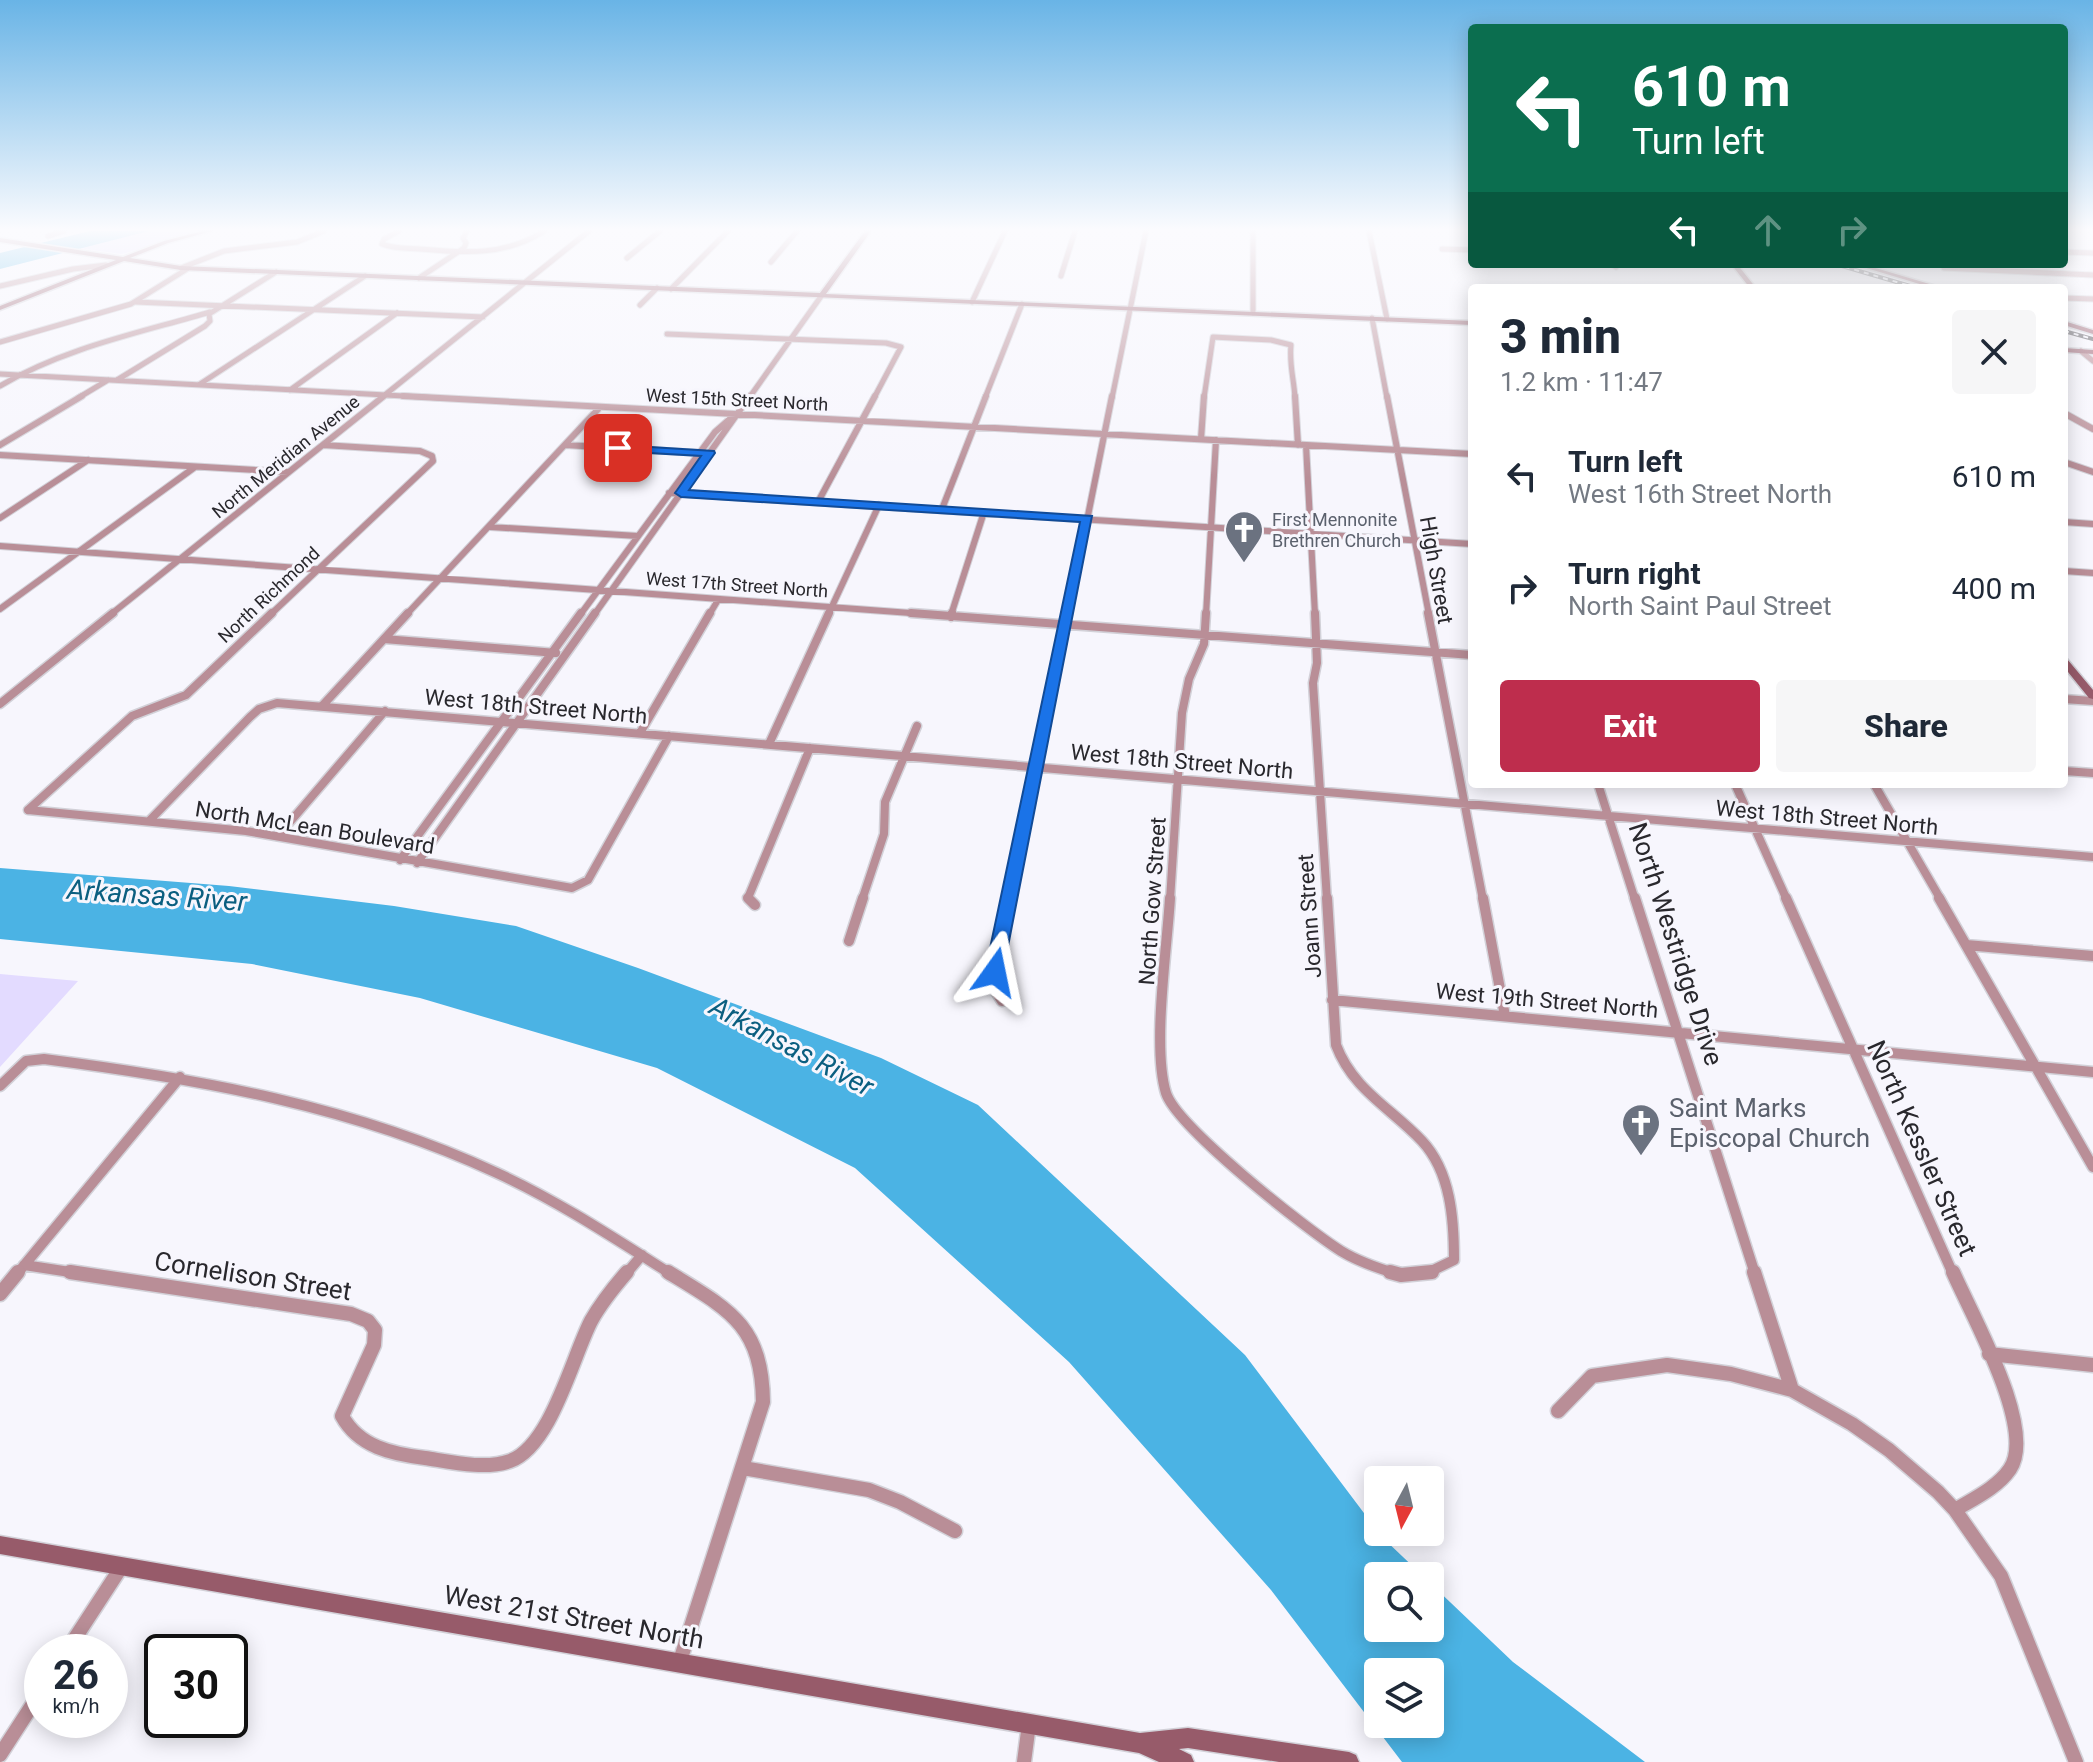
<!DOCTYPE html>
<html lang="en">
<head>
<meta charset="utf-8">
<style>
  body { margin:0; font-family:Roboto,sans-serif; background:#f6f6f7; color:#1f2937; height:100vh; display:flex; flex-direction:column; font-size:30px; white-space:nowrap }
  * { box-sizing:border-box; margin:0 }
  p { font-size:26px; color:#747a83 }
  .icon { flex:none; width:44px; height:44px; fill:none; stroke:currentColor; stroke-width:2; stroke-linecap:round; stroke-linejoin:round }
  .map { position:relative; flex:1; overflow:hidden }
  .drawer { position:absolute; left:1468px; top:284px; width:600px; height:504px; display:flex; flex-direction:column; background:#fff; border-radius:8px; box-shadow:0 4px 20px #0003 }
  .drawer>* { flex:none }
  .banner { position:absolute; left:1468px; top:24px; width:600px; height:244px; border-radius:8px; box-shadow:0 4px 20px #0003; background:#0b6e4f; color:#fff; overflow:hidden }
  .needle { width:52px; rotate:187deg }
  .fabs { position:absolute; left:1364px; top:1466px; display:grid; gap:16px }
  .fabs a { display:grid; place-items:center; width:80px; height:80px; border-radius:8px; background:#fff; box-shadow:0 4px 20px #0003; font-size:40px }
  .speed { position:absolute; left:24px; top:1634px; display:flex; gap:16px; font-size:40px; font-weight:700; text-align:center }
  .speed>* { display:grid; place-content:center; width:104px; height:104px; border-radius:50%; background:#fff; box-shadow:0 4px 20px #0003; line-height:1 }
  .speed small { font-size:20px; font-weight:400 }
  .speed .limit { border:4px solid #111; border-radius:12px; background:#fff; color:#111 }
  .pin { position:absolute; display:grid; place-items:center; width:68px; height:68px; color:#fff; margin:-34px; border-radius:16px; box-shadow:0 4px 12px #0006 }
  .me { position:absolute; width:88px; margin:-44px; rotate:12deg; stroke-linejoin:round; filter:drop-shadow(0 0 6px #0008) }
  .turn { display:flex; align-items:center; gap:28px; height:168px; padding:0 32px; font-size:36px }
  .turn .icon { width:104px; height:104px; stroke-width:2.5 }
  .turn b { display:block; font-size:56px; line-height:68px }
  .lanes { display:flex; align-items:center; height:76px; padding:0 32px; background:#0003; justify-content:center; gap:40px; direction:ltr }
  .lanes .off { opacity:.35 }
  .round { display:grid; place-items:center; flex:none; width:84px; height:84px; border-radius:8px; background:#f6f6f7 }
  .summary { display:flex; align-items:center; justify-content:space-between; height:136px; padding:0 32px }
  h1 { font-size:48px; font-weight:800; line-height:60px }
  .primary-button { display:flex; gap:16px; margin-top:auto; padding:16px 32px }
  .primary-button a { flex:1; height:92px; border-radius:8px; background:#be2d4d; color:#fff; font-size:32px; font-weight:800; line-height:92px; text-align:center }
  .primary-button a+a { background:#f6f6f7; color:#1f2937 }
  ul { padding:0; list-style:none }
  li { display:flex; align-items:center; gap:24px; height:112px; padding:0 32px }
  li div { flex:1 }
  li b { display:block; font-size:30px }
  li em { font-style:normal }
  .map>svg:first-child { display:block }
  .green { fill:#e3dbff }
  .water { fill:#4bb3e4; fill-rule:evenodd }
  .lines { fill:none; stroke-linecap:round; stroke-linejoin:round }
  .street-far4-casing { stroke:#d2d1d8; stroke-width:7 }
  .street-far3-casing { stroke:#d2d1d8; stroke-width:8 }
  .street-far2-casing { stroke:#d2d1d8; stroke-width:11 }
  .street-far1-casing { stroke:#d2d1d8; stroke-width:13 }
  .street-casing { stroke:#d2d1d8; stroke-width:17 }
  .secondary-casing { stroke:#d2d1d8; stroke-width:3 }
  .street-far4 { stroke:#b98e97; stroke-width:5 }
  .street-far3 { stroke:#b98e97; stroke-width:6 }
  .street-far2 { stroke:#b98e97; stroke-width:8 }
  .street-far1 { stroke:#b98e97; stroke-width:10 }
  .street { stroke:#b98e97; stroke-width:14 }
  .secondary { fill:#975b6a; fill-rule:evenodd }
  .rail-casing { stroke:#535258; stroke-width:4 }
  .rail { stroke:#f7f6fd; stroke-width:2; stroke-dasharray:5; stroke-linecap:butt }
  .route { fill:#1a73e8; stroke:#114b97; stroke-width:2 }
  .labels { text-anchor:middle; stroke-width:6; stroke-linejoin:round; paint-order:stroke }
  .far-street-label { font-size:18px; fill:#29282d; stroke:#f7f6fd }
  .far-worship-label { font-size:18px; fill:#5b616d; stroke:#f7f6fd; text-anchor:start }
  .street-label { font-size:22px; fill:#29282d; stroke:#f7f6fd }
  .near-street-label { font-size:26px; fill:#29282d; stroke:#f7f6fd }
  .near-worship-label { font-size:26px; fill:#5b616d; stroke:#f7f6fd; text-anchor:start }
  .near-water-label { font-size:28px; font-style:italic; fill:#0b5f80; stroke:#f7f6fd }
</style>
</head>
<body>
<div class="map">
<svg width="2093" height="1762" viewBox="0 0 2093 1762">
  <rect width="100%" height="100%" fill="#f7f6fd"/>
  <!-- green -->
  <path class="green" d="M 149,231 L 201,231 L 122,254 L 78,248 Z
    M 0,974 L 78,981 L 0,1067 Z"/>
  <!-- water -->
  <path class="water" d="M 90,231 L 149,231 L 0,269 L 0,253 Z
    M 0,868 L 229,886 L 394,906 L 516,926 L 638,968 L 881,1058 L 978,1105 L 1245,1355 L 1382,1537 L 1423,1576 L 1378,1576 L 1378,1628 L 1430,1628 L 1430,1583 L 1513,1662 L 1645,1762 L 1402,1762 L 1271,1590 L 1069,1362 L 855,1168 L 657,1068 L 420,998 L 252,964 L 0,939 ZM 1430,1672 L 1430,1724 L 1378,1724 L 1378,1672 Z"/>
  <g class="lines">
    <!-- street-far4 casing -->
    <g class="street-far4-casing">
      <path id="street-far4" d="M 399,231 L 384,239 L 382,244 C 394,249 407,248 420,249 C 464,253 506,256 544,231
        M 1253,231 L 1253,313
        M 1369,231 L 1387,319
        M 48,236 L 64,231
        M 1442,249 L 1472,250
        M 2064,252 L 2093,253
        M 627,258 L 660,231
        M 771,262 L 797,231
        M 1611,264 L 1616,267
        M 181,268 L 224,251 L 297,242 L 324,231
        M 1944,268 L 2093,275
        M 1061,276 L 1075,231
        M 419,278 L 464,248 L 466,243 L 463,238 L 467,231
        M 0,286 L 73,269 L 106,265
        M 671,289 L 728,231
        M 2064,298 L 2093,299
        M 136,302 L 483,317
        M 972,302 L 1005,231
        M 640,305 L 657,288
        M 1372,318 L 1387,398
        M 667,334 L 886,343 L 901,347 L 874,398
        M 0,342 L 131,304 L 187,269
        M 2081,351 L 2093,361
        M 0,374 L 440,398
        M 117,380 L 205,326 L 210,321 L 209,314 L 276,272
        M 200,384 L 365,276
        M 0,386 C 64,348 139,333 210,312
        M 290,390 L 397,313
        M 78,398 L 108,380
        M 381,398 L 589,231
        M 749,398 L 822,295
        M 985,398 L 1022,304
        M 1112,398 L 1146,231
        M 1204,398 L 1213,337 L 1271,340 L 1291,345 C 1289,365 1294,379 1295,398"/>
    </g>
    <!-- street-far3 casing -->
    <g class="street-far3-casing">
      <path id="street-far3" d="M 403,396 L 1472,454
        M 1295,396 L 1298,445
        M 1387,396 L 1429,615
        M 2064,413 L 2093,429
        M 1201,439 L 1204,396
        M 0,445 L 82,396
        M 565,445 L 701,453
        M 1306,445 L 1315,615
        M 0,455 L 288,472
        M 2064,462 L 2093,472
        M 669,493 L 1472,544
        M 818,502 L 875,396
        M 942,509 L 986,396
        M 0,518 L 88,460
        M 2064,522 L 2093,524
        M 490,527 L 638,536
        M 0,546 L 938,615
        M 2064,571 L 2093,573
        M 0,609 L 195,467
        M 110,615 L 384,396
        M 270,615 L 433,461 L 432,456 L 420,451 L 323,445
        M 406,615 L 600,407
        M 580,615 L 715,432 L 731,418
        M 594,615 L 750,396
        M 709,615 L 718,600
        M 828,615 L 879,505
        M 951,615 L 984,512
        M 1068,615 L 1112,396
        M 1206,615 L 1216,440"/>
    </g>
    <!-- street-far2 casing -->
    <g class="street-far2-casing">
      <path id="street-far2" d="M 911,613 L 1472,655
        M 1315,613 L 1317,663 L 1313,683 L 1327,900
        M 1428,613 L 1483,900
        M 951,617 L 952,613
        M 384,639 L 556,653
        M 2064,699 L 2093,701
        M 0,704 L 113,613
        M 322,706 L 408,613
        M 640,733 L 710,613
        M 769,744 L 829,613
        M 2064,771 L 2093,773
        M 1598,784 L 1635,900
        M 1735,784 L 1787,900
        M 1874,784 L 1941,900
        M 28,810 L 246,831 L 572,888 L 588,880 L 669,736
        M 28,810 L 132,716 L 186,695 L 272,613
        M 150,820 L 250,717 L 259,709 L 277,703 L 2093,857
        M 278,836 L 385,711
        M 400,860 L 581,613
        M 417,863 L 595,613
        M 750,900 L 748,898 L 810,748
        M 862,900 L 884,834 L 885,802 L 917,726
        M 1010,900 L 1068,613
        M 1170,900 L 1182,713 L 1189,679 L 1204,644 L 1206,613"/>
    </g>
    <!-- street-far1 casing -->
    <g class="street-far1-casing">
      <path id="street-far1" d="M 748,898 L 755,905
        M 1170,898 C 1167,949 1152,1047 1166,1093 C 1177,1127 1306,1229 1341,1251 C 1359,1262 1377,1268 1397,1274
        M 1327,898 L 1336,1045 C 1353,1090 1391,1108 1422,1141 C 1451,1172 1454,1220 1454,1260 L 1425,1274
        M 1483,898 L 1505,1016
        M 1635,898 L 1755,1274
        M 1786,898 L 1953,1274
        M 1939,898 L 2093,1167
        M 849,941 L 863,898
        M 1966,945 L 2093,956
        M 1332,1000 L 2093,1072
        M 1002,1001 L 992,985 L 1010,898
        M 0,1086 L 26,1061 L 44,1059 C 200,1079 353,1106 497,1173 C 558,1201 614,1238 671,1274
        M 24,1265 L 83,1274
        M 17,1274 L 180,1077
        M 626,1274 L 642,1255"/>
    </g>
    <!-- street casing -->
    <g class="street-casing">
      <path id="street" d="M 70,1272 L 351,1314 L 368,1321 L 375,1330 L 374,1345 L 342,1416 C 359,1447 392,1454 425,1458 C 451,1462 485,1470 510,1461 C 551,1446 572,1358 591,1321 C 601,1303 614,1287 627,1272
        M 668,1272 C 728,1309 762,1324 763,1402 L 679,1664
        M 1390,1272 L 1401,1275 L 1432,1272
        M 1754,1272 L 1792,1390
        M 1953,1272 C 1971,1314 2037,1429 2010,1469 C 1997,1488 1973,1499 1955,1510
        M 0,1294 L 18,1272
        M 1989,1354 L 2093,1365
        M 1558,1411 L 1592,1376 L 1667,1365 L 1731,1374 L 1792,1390 L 1852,1424 L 1889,1450 L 1938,1492 L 1955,1510 L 2001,1576 L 2076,1762
        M 743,1468 L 869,1490 L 900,1502 L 955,1531
        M 66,1652 L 122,1566
        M 0,1755 L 42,1690
        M 1024,1762 L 1029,1724"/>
    </g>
    <!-- secondary casing -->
    <g class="secondary-casing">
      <path id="secondary" d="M 203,231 L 212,231 L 168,243 L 130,258 L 181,266 L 820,293 L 865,231 L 871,231 L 826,294 L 1472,321 L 1472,325 L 181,270 L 124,261 L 0,310 L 0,306 L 116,260 L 0,242 L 0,238 L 123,257 L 164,241 Z
        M 1731,264 L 1737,264 L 1756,288 L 1750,288 Z
        M 1853,264 L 1862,264 L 1943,288 L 1933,288 Z
        M 2064,321 L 2093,330 L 2093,334 L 2064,325 Z
        M 2064,348 L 2093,350 L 2093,354 L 2064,352 Z
        M 2064,658 L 2067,659 L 2093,690 L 2093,699 L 2089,698 L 2064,667 Z
        M 0,1536 L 1140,1733 L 1188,1728 L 1349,1752 L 1356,1755 L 1359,1762 L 1279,1762 L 1188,1748 L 1179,1749 L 1191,1755 L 1194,1762 L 1159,1762 L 1139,1753 L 0,1554 Z"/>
    </g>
    <!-- street-far4 -->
    <use href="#street-far4" class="street-far4"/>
    <!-- street-far3 -->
    <use href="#street-far3" class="street-far3"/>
    <!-- street-far2 -->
    <use href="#street-far2" class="street-far2"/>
    <!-- street-far1 -->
    <use href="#street-far1" class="street-far1"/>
    <!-- street -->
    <use href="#street" class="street"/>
    <!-- secondary -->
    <use href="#secondary" class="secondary"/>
    <!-- rail casing -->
    <g class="rail-casing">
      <path id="rail" d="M 1835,264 L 1917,288
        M 2064,331 L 2093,339"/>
    </g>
    <!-- rail -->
    <use href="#rail" class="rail"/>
  </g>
  <!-- sky -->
  <linearGradient id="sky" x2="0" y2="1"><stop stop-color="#69b4e6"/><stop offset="0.48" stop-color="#fbfbfe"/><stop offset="1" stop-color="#fbfbfe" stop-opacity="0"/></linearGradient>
  <rect width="2093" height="478" fill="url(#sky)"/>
  <!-- route -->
  <path class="route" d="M 618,445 L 714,451 L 715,453 L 689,490 L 1092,516 L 1002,977 L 988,977 L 985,972 L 1080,522 L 681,497 L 675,493 L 701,456 L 614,451 L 613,448 Z"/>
  <!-- icons -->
  <defs>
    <g id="church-pin" transform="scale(2)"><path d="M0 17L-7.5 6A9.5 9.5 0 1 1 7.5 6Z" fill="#6b7280" stroke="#f7f6fd"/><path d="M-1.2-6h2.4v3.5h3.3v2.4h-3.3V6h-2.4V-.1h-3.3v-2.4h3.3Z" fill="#fff"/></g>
  </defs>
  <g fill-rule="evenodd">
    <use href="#church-pin" x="1244" y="530"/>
    <use href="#church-pin" x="1641" y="1123"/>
  </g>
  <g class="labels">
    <!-- far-street labels -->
    <g class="far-street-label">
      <text transform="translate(737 400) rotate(3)" y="6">West 15th Street North</text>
      <text transform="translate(286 457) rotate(-39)" y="6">North Meridian Avenue</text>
      <text transform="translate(737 585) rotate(4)" y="6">West 17th Street North</text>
      <text transform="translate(269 595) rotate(-43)" y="6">North Richmond</text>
    </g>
    <!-- far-worship labels -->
    <g class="far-worship-label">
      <text x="1272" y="526">First Mennonite<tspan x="1272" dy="21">Brethren Church</tspan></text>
    </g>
    <!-- street labels -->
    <g class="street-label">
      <text transform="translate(1437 570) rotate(80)" y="8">High Street</text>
      <text transform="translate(536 706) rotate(5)" y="8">West 18th Street North</text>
      <text transform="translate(1182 761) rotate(5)" y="8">West 18th Street North</text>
      <text transform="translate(1827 817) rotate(5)" y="8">West 18th Street North</text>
      <text transform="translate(315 827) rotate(9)" y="8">North McLean Boulevard</text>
      <text transform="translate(1152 901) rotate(-86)" y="8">North Gow Street</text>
      <text transform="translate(1309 916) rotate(-94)" y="8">Joann Street</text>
      <text transform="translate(1547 1000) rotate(5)" y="8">West 19th Street North</text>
    </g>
    <!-- near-street labels -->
    <g class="near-street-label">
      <text transform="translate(1676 944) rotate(72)" y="9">North Westridge Drive</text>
      <text transform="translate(1922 1148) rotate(66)" y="9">North Kessler Street</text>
      <text transform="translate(253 1276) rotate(9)" y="9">Cornelison Street</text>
      <text transform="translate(574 1617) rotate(10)" y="9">West 21st Street North</text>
    </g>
    <!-- near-worship labels -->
    <g class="near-worship-label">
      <text x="1669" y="1117">Saint Marks<tspan x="1669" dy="30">Episcopal Church</tspan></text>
    </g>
    <!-- near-water labels -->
    <g class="near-water-label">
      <text transform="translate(157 895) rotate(4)" y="10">Arkansas River</text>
      <text transform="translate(792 1046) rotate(28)" y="10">Arkansas River</text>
    </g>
  </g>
</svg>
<div class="fabs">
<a><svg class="needle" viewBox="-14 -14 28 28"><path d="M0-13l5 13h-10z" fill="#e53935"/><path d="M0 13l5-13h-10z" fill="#747a83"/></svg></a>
<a><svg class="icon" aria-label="search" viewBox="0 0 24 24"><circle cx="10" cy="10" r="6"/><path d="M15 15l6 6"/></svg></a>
<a><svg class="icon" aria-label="layers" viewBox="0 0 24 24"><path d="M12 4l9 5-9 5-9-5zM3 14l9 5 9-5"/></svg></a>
</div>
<div class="speed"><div>26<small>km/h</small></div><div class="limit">30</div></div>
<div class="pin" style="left:618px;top:448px;background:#d93025"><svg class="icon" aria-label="arrive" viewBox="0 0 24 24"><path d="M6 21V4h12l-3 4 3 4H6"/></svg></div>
<svg class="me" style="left:995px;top:972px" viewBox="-20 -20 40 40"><path d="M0-17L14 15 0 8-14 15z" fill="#1a73e8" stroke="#fff" stroke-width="4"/></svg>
<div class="banner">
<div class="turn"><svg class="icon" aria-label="left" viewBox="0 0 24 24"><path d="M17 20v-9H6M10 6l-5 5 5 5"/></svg><div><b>610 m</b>Turn left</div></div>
<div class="lanes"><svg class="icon" aria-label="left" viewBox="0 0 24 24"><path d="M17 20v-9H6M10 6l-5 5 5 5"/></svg><svg class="icon off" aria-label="ahead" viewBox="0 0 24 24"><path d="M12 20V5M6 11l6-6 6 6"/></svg><svg class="icon off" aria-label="right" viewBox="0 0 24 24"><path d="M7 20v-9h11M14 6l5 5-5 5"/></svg></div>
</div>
<section class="drawer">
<div class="summary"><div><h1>3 min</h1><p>1.2 km · 11:47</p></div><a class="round"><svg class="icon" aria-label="close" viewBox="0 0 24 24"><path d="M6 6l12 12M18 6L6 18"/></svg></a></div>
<ul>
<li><svg class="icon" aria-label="left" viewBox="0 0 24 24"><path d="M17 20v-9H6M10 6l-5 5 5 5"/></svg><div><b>Turn left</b><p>West 16th Street North</p></div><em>610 m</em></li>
<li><svg class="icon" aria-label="right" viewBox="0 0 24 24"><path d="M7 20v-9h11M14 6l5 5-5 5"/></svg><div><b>Turn right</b><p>North Saint Paul Street</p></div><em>400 m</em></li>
</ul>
<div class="primary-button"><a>Exit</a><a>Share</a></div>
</section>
</div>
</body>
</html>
